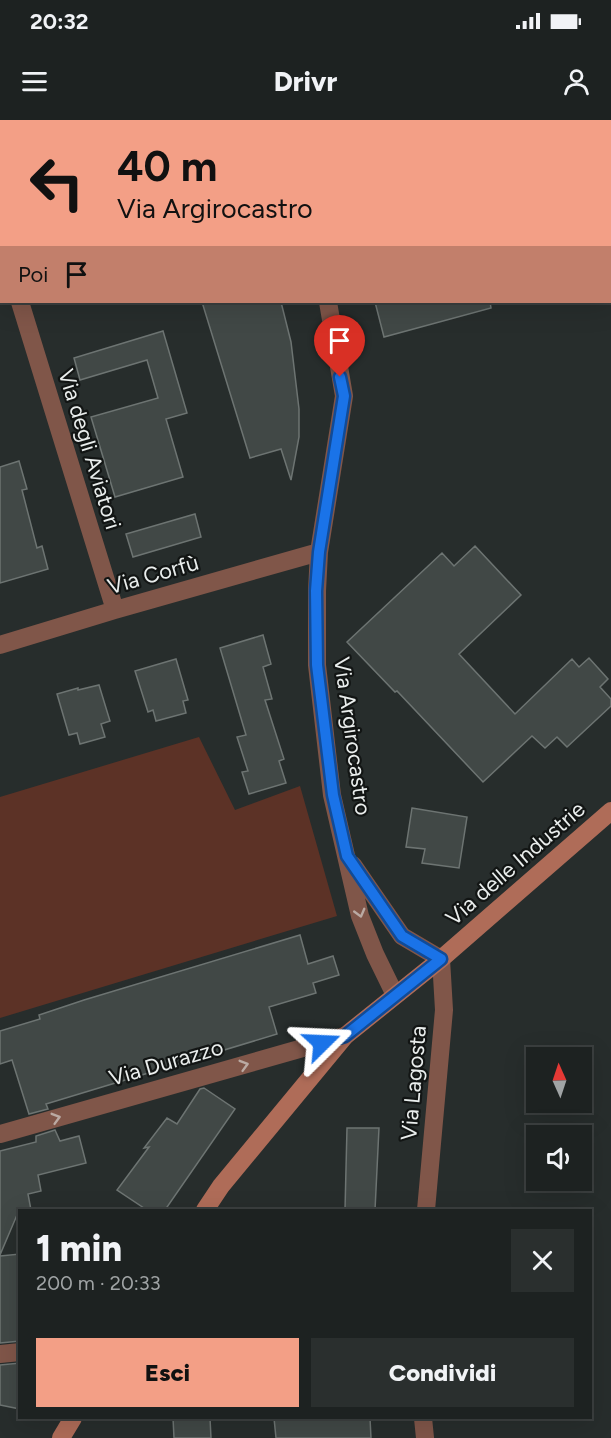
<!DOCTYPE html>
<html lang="it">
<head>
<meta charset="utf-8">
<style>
  body { margin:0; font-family:Figtree,sans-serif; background:#2a2f2e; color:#f1f3f6; height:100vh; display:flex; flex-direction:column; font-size:22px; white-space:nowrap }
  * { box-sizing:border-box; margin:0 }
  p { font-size:20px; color:#a0a4a5 }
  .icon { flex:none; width:33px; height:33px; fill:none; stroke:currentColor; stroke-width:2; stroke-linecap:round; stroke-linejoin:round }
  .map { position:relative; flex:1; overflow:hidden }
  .sheet { position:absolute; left:18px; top:1089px; width:574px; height:210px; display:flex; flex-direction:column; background:#1d2221; border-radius:0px; box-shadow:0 6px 24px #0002,0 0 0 2px #3b3f3f }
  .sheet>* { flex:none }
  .top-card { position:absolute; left:0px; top:0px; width:612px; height:183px; box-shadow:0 6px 24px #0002,0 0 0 2px #3b3f3f; background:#f39f86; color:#111; overflow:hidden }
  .needle { width:39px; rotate:357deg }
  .tools { position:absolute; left:526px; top:927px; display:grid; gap:12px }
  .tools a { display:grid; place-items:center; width:66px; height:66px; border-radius:0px; background:#1d2221; box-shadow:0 6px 24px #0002,0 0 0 2px #3b3f3f; font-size:30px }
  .pin { position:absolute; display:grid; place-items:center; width:51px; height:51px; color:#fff; margin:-62px -26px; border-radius:50% 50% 50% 0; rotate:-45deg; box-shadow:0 0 6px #0007 }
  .pin .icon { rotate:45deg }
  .me { position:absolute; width:66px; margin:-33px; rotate:69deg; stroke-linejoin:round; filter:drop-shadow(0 0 4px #0008) }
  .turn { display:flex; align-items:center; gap:21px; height:126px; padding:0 18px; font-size:27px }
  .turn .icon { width:78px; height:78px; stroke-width:2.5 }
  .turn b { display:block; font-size:42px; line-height:51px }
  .then { display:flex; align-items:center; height:57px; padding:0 18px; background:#0003; gap:12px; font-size:22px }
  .round { display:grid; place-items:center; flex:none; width:63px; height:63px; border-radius:0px; background:#2a2f2e }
  .headline { display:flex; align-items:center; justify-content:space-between; height:102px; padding:0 18px }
  h1 { font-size:36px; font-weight:800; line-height:45px }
  .primary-button { display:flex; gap:12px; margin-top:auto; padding:12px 18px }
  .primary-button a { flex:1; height:69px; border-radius:0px; background:#f39f86; color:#111; font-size:24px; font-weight:800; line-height:69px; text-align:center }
  .primary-button a+a { background:#2a2f2e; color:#f1f3f6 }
  .status { display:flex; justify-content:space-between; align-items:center; height:42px; padding:0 30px; background:#1d2221; direction:ltr }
  .status svg { height:16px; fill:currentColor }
  header { display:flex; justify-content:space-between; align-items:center; height:78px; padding:0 18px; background:#1d2221; font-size:27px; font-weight:800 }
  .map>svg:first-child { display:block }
  .green { fill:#5c3226 }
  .building { fill:#414846; stroke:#6d7472; stroke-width:1.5 }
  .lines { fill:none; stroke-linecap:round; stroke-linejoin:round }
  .street { stroke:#805649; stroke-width:18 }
  .secondary { stroke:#af6c58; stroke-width:18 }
  .oneway { stroke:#baaaa3 }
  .route-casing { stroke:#114b97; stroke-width:15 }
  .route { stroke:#1a73e8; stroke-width:10 }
  .labels { text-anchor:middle; stroke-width:4.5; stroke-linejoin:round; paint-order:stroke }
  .street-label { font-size:22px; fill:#eaeeed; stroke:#121514 }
</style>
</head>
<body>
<div class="status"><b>20:32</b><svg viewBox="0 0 49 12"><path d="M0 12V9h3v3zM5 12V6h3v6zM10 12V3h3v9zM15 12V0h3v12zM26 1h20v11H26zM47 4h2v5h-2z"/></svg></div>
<header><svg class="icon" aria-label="menu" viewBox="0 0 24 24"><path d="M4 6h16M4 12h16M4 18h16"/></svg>Drivr<svg class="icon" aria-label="person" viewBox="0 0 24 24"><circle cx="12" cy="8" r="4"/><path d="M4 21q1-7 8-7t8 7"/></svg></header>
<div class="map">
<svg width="611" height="1318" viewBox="0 0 611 1318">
  <rect width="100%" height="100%" fill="#272d2c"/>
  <!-- green -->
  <path class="green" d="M 199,617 L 235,690 L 300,666 L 337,796 L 0,898 L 0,677 Z"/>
  <!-- building -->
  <path class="building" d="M 202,182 L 281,182 L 291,222 L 299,289 L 299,317 L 291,360 L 281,329 L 250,338 Z
    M 375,182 L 490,182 L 491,188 L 384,217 Z
    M 163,211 L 187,293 L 166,299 L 183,357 L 115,377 L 91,297 L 158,278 L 147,240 L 80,260 L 74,238 Z
    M 19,341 L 27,369 L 22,370 L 37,428 L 42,426 L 48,449 L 0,463 L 0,347 Z
    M 195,394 L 201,417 L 133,437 L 126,414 Z
    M 475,426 L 521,475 L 459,534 L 515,594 L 572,539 L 579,547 L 589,538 L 608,559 L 600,567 L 611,579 L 611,586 L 567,627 L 557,617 L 545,628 L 532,616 L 483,662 L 397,571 L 395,572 L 347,522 L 442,433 L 454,446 Z
    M 263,515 L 271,544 L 263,547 L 272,579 L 265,580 L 284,639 L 279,641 L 286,663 L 249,674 L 242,652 L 248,651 L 237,617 L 246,615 L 220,528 Z
    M 176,539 L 188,580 L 183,581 L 186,593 L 156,601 L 153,590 L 148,592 L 135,551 Z
    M 99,565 L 110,601 L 101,604 L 105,617 L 80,624 L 77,613 L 69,615 L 57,574 L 78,568 L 78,570 Z
    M 412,688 L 467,697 L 459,748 L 422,743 L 425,729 L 406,727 Z
    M 300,815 L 308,844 L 333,836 L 339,855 L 313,863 L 316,873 L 269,887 L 277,914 L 46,984 L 48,989 L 29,994 L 12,940 L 0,944 L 0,911 L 40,899 L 39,895 L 84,880 Z
    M 204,968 L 235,989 L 165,1090 L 147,1090 L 117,1070 L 149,1027 L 144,1028 L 167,998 L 177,1004 L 200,969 Z
    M 347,1008 L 379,1008 L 375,1090 L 345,1090 Z
    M 55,1010 L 60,1021 L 79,1016 L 86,1043 L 38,1055 L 41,1071 L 28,1074 L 31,1090 L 20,1090 L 20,1094 L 17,1095 L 0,1135 L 0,1031 L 36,1022 L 36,1016 Z
    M 20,1134 L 20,1221 L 0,1223 L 0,1136 Z
    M 20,1243 L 20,1289 L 0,1285 L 0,1245 Z
    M 173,1298 L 210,1298 L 211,1318 L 174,1318 Z
    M 274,1298 L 370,1298 L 371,1318 L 276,1318 Z"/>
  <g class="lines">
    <!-- street -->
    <path class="street" d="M 288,0 L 288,2
      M 0,140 L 2,140
      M 20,182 L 115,490
      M 328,182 L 344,276 L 319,432 L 317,471 L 317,545 L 332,675 L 360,796 L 375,834 L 395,875
      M 0,525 L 115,490 L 319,432
      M 353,745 L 402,816 L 441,839 L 444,890 L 426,1090
      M 0,1014 L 345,916
      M 0,1234 L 20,1232
      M 423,1298 L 425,1318"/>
    <!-- secondary -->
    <path class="secondary" d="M 205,1090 L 221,1066 L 345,916 L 441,839 L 611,691
      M 61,1318 L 73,1298"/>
  </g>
  <!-- one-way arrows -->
  <defs><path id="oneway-chevron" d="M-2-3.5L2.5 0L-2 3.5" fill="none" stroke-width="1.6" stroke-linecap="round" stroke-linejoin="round" transform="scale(1.5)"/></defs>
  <g class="oneway">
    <use href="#oneway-chevron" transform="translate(360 793) rotate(75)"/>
    <use href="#oneway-chevron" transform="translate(244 945) rotate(-16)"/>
    <use href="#oneway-chevron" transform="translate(56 998) rotate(-16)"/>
  </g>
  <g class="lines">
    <!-- route casing -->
    <g class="route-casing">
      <path id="route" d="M 322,923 L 345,916 L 441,839 L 402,816 L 347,736 L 333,675 L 317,545 L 316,471 L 319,432 L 344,276 L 340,257"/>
    </g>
    <!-- route -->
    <use href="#route" class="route"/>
  </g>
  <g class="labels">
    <!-- street labels -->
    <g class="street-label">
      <text transform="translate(90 329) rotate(73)" y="8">Via degli Aviatori</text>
      <text transform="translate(153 454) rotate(-16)" y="8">Via Corfù</text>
      <text transform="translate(353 616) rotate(82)" y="8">Via Argirocastro</text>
      <text transform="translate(515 743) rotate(-41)" y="8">Via delle Industrie</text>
      <text transform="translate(166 942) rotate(-16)" y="8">Via Durazzo</text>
      <text transform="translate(413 963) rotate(-85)" y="8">Via Lagosta</text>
    </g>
  </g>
</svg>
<div class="tools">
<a><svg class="needle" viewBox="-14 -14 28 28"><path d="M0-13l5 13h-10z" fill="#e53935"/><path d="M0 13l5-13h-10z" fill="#a0a4a5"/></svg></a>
<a><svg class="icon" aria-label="sound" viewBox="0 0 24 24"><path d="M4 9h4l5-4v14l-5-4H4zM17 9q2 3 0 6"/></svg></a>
</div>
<div class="pin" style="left:340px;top:257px;background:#d93025"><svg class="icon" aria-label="arrive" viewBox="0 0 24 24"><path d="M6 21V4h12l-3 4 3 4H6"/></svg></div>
<svg class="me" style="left:322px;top:923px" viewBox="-20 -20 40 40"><path d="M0-17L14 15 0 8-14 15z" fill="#1a73e8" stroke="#fff" stroke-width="4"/></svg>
<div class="top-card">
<div class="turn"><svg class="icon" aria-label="left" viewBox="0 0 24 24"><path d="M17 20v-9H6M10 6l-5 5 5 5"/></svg><div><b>40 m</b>Via Argirocastro</div></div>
<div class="then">Poi<svg class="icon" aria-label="arrive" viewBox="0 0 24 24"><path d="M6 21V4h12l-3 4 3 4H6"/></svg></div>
</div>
<section class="sheet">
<div class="headline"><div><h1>1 min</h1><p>200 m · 20:33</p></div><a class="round"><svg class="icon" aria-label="close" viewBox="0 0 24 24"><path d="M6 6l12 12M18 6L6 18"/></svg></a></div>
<div class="primary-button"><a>Esci</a><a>Condividi</a></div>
</section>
</div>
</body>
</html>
